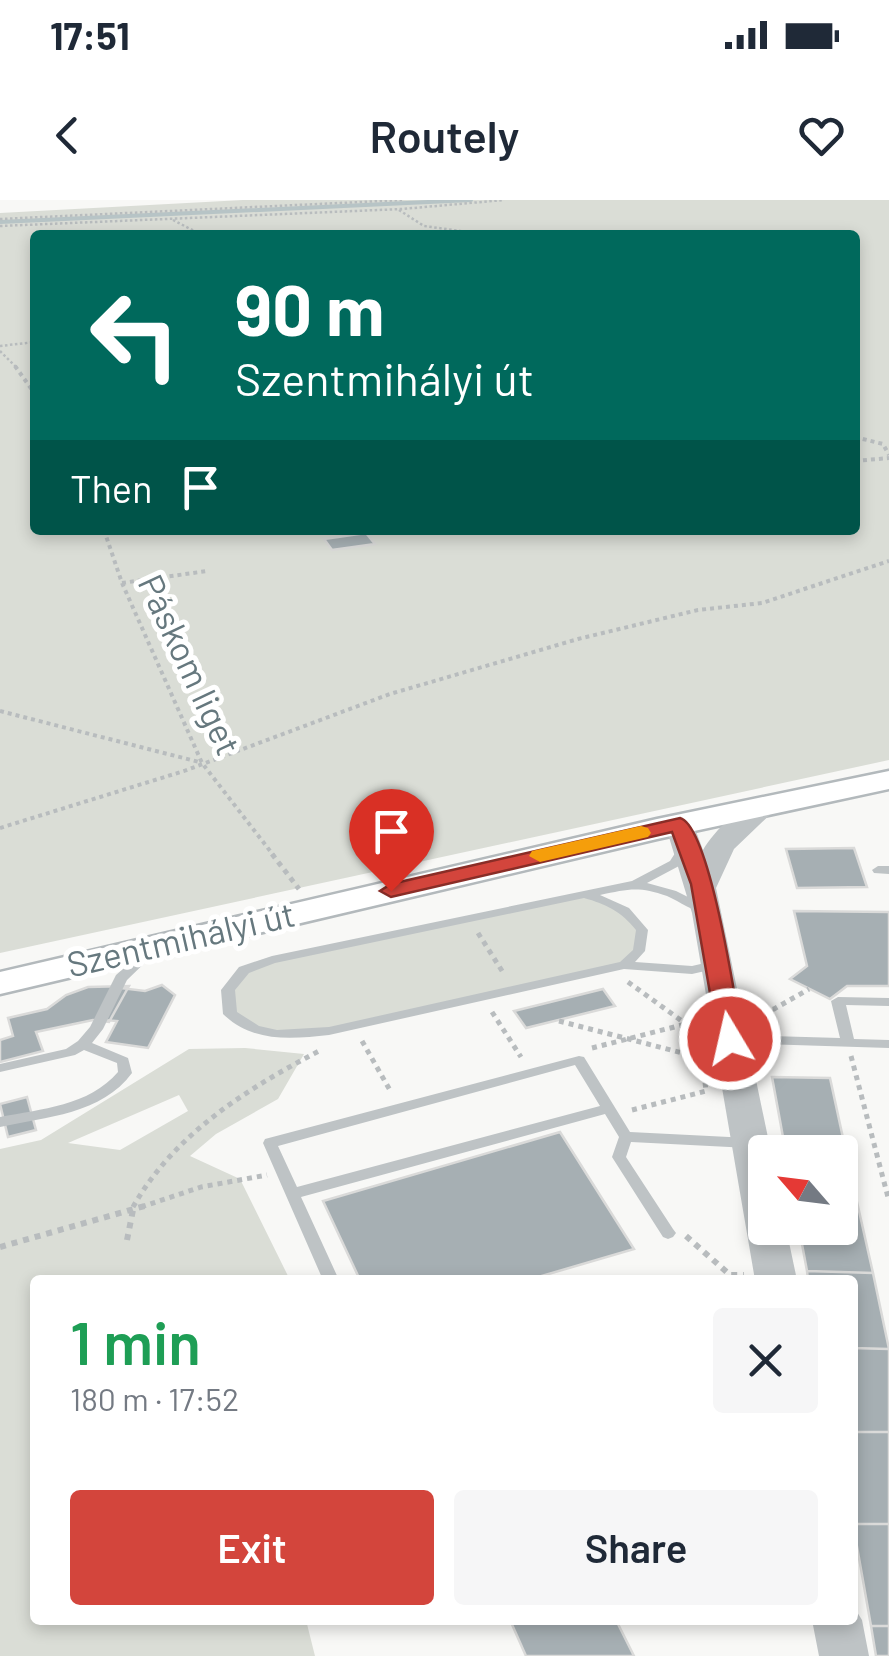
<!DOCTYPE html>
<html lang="en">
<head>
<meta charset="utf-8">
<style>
  body { margin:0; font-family:Barlow,sans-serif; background:#f6f6f7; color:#1f2937; height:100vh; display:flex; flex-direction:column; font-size:38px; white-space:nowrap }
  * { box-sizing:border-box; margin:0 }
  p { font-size:32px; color:#747a83 }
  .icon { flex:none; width:55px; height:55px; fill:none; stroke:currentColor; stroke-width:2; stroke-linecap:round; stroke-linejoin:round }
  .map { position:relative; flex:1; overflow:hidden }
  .panel { position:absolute; left:30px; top:1075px; width:828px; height:350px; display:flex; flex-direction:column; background:#fff; border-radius:10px; box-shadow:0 5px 15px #0003 }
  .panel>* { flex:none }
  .top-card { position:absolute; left:30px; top:30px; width:830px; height:305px; border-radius:10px; box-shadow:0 5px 15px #0003; background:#00695c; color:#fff; overflow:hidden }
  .needle { width:65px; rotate:298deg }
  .buttons { position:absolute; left:748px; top:935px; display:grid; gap:20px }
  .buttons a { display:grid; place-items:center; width:110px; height:110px; border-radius:10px; background:#fff; box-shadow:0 5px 15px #0003; font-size:50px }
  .pin { position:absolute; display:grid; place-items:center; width:85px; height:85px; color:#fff; margin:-102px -42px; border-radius:50% 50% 50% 0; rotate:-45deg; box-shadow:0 0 10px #0007 }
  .pin .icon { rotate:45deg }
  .me { position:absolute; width:110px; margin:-55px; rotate:351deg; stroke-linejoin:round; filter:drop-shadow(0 0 8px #0008) }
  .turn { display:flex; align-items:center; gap:35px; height:210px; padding:0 40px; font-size:45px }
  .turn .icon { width:130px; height:130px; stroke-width:2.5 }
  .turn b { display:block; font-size:70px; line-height:85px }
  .then { display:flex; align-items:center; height:95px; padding:0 40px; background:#0003; gap:20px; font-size:38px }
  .round { display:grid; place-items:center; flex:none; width:105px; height:105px; border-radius:10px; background:#f6f6f7 }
  .overview { display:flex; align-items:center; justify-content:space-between; height:170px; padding:0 40px }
  h1 { font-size:60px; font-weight:600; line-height:75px; color:#1e9e55 }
  .cta { display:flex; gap:20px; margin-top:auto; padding:20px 40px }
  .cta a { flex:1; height:115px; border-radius:10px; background:#d3453c; color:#fff; font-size:40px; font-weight:600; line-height:115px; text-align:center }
  .cta a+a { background:#f6f6f7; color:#1f2937 }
  .status { display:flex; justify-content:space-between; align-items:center; height:70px; padding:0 50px; background:#fff; direction:ltr }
  .status svg { height:28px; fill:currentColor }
  header { display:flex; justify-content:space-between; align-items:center; height:130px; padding:0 40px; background:#fff; font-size:45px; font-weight:600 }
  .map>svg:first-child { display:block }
  .green { fill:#daddd6; fill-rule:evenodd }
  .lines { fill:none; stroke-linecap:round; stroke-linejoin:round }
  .stream { stroke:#b7c4c6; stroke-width:4 }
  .building { fill:#a6afb3; stroke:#dadad9; stroke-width:2.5 }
  .secondary-casing { stroke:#b3b9bc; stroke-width:5 }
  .path-far3 { stroke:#b8bcbe; stroke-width:2.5; stroke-dasharray:2.5 2.5; stroke-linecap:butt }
  .path-far2 { stroke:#b8bcbe; stroke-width:4; stroke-dasharray:4 4; stroke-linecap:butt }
  .path-far1 { stroke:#b8bcbe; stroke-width:5; stroke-dasharray:5 5; stroke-linecap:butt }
  .path { stroke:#b8bcbe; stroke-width:6; stroke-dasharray:6 6; stroke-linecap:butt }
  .service { fill:#bec3c5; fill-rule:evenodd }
  .tertiary { fill:#bec3c5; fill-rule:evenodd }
  .secondary { fill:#fff; fill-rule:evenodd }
  .route { fill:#d3453c; stroke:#892d27; stroke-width:2.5 }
  .slow { fill:#f59e0b }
  .labels { text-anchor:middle; stroke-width:10; stroke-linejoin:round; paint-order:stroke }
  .street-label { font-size:35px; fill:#66787e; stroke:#fff }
</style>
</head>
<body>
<div class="status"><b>17:51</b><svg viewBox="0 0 49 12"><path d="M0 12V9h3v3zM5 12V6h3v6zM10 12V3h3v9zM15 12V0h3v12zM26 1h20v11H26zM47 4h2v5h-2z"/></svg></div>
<header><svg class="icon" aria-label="back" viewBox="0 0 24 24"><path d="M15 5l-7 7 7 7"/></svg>Routely<svg class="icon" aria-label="heart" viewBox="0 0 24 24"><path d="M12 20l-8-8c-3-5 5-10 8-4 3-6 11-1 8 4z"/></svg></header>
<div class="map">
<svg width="889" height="1456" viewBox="0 0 889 1456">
  <rect width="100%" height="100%" fill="#f8f8f6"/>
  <!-- green -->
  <path class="green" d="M 243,0 L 889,0 L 889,560 L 0,753 L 0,13 ZM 35,35 L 855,35 L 855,330 L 35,330 Z
    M 579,694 L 605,699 L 642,730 L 639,751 L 624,765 L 329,831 L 252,831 L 230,814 L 228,790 L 244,770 L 272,760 Z
    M 245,848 L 304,854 L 278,899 L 216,934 L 190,956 L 240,979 L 290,1080 L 35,1080 L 35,1420 L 306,1420 L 315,1456 L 0,1456 L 0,949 L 41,940 L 189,849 ZM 179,895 L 188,911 L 120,950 L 68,943 Z"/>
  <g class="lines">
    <!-- stream -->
    <path class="stream" d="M 0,22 L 471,0"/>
  </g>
  <!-- building -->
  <path class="building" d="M 366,333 L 375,344 L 332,350 L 324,339 Z
    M 854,648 L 867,687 L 797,688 L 786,649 Z
    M 794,711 L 889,712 L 889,786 L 847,786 L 830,799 L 790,779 L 807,766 Z
    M 162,785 L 175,795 L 148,848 L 106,842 L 117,821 L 104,820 L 121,788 L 145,791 Z
    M 129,786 L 109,822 L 93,820 L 36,832 L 43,851 L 0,862 L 0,840 L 13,836 L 8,818 L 47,809 L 66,795 L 88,787 Z
    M 603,789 L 615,806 L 526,828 L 514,811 Z
    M 772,877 L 830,878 L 843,938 L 783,937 Z
    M 27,897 L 36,930 L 8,937 L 0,904 Z
    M 560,932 L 634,1049 L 528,1080 L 360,1080 L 323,1001 Z
    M 783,937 L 843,938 L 857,1002 L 840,1002 L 840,952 L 785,952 Z
    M 840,1002 L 857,1002 L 873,1073 L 807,1071 L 799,1028 L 840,1028 Z
    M 807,1071 L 873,1073 L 889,1149 L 852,1148 L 852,1080 L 808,1080 Z
    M 852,1148 L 889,1149 L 889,1232 L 852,1232 Z
    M 852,1232 L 889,1232 L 889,1324 L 853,1324 Z
    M 853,1324 L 889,1324 L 889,1426 L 871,1426 Z
    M 510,1420 L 616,1420 L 634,1456 L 526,1456 Z
    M 871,1426 L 889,1426 L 889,1456 L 876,1456 Z"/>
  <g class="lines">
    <!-- secondary casing -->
    <g class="secondary-casing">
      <path id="secondary" d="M 889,571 L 889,589 L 657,639 L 0,794 L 0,772 L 657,619 Z"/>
    </g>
    <!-- path-far3 -->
    <path class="path-far3" d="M 399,10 L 424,26 L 475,33
      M 0,19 L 403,0
      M 173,20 L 202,35
      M 0,26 L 402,9 L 504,0
      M 0,146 L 35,142
      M 0,151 L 17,168"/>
    <!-- path-far2 -->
    <path class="path-far2" d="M 15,166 L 35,194
      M 855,237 L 883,244 L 889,255
      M 855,261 L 889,258
      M 104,330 L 122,383 L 202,563 L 274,656
      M 122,383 L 207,371
      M 0,511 L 199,562
      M 0,628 L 184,571 L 390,494 L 578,439 L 698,410 L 762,403 L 889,361"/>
    <!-- path-far1 -->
    <path class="path-far1" d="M 272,654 L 299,689
      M 478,733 L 504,774
      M 628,782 L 686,824 L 698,822
      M 492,812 L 521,857
      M 753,813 L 774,809 L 809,789
      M 559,821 L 702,858
      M 362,841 L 391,892
      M 592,848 L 686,824
      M 851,856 L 889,1001
      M 632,910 L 706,891 L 704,874
      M 133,1007 C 174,934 248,888 321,850
      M 141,1007 L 201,987 L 267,975"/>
    <!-- path -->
    <path class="path" d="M 686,1036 L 730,1075 L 744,1075
      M 127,1040 L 134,1005
      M 0,1047 L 148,1005"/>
    <!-- service -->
    <path class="service" d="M 683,645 L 689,649 L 679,666 L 647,683 L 676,691 L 706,706 L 708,709 L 706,712 C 692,712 681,702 667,696 C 639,686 628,689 600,695 L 629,708 L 648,730 L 645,751 L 635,762 L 692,766 L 718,760 L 723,761 L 724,764 L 723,767 L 692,774 L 624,769 L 329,835 C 291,839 253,843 223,814 L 221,790 L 239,767 L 272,756 L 632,681 L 670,661 L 679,647 ZM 584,698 C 606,704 622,712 636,730 L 633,750 L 620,762 L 329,827 L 277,830 L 259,826 L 237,812 L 235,790 L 249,773 L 275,763 Z
      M 878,666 L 889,666 L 889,674 L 874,673 L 872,670 Z
      M 150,748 L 156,752 L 127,780 L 103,829 L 92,843 L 128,858 L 132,873 C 102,914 46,917 0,927 L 0,917 C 41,909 89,906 118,872 L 117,863 L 84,850 L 75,855 L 0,872 L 0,864 L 66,849 L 78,841 L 90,827 L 116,775 L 146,749 Z
      M 838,797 L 889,798 L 889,806 L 846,805 L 854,839 L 889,840 L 889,848 L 732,843 L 725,839 L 732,835 L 840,838 L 831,801 Z
      M 579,856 L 584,857 L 630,932 L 749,938 L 754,939 L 756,943 L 754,947 L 749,948 L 631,942 L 626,957 L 673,1029 L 676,1033 L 673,1037 L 668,1039 L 663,1037 L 612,957 L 619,937 L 605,914 L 301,997 L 339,1080 L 323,1080 L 263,943 L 265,939 ZM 575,865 L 600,906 L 297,987 L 278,946 Z"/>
    <!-- tertiary -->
    <path class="tertiary" d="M 764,597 L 774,600 L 779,606 L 734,649 L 716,688 L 771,952 L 765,952 L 765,1028 L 786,1028 L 797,1080 L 755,1080 L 692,713 L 665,624 L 669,618 L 691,618 L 703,650 C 714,631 743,602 764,597 Z
      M 852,1404 L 862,1420 L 869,1456 L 819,1456 L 812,1420 L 852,1420 Z"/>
    <!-- secondary -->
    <use href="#secondary" class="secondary"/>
  </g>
  <!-- route -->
  <path class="route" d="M 680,618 C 710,626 736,804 742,839 L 730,847 L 718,839 L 691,684 L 672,632 L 391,697 L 380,691 L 391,684 Z"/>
  <!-- slow -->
  <path class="slow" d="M 641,626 L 648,628 L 651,633 L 648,637 L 540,662 L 529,656 L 532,651 Z"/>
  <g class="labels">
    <!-- street labels -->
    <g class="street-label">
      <text transform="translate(189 465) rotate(65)" y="12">Páskom liget</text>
      <text transform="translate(181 740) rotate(-13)" y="12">Szentmihályi út</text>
    </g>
  </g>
</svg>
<div class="buttons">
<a><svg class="needle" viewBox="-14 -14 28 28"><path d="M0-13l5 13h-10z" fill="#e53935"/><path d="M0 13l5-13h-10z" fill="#747a83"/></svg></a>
</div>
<div class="pin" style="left:391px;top:691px;background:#d93025"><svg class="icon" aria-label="arrive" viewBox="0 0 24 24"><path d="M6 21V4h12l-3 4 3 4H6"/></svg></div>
<svg class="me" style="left:730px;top:839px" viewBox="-20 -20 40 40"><circle r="17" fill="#d3453c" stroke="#fff" stroke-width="3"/><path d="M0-11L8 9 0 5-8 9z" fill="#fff"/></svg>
<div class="top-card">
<div class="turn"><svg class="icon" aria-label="left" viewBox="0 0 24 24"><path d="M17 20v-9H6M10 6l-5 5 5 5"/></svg><div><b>90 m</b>Szentmihályi út</div></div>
<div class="then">Then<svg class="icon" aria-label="arrive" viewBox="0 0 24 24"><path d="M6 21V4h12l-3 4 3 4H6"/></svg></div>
</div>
<section class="panel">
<div class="overview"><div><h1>1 min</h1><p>180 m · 17:52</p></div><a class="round"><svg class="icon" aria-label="close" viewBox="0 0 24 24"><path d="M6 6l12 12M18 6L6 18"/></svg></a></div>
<div class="cta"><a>Exit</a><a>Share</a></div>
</section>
</div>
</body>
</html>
